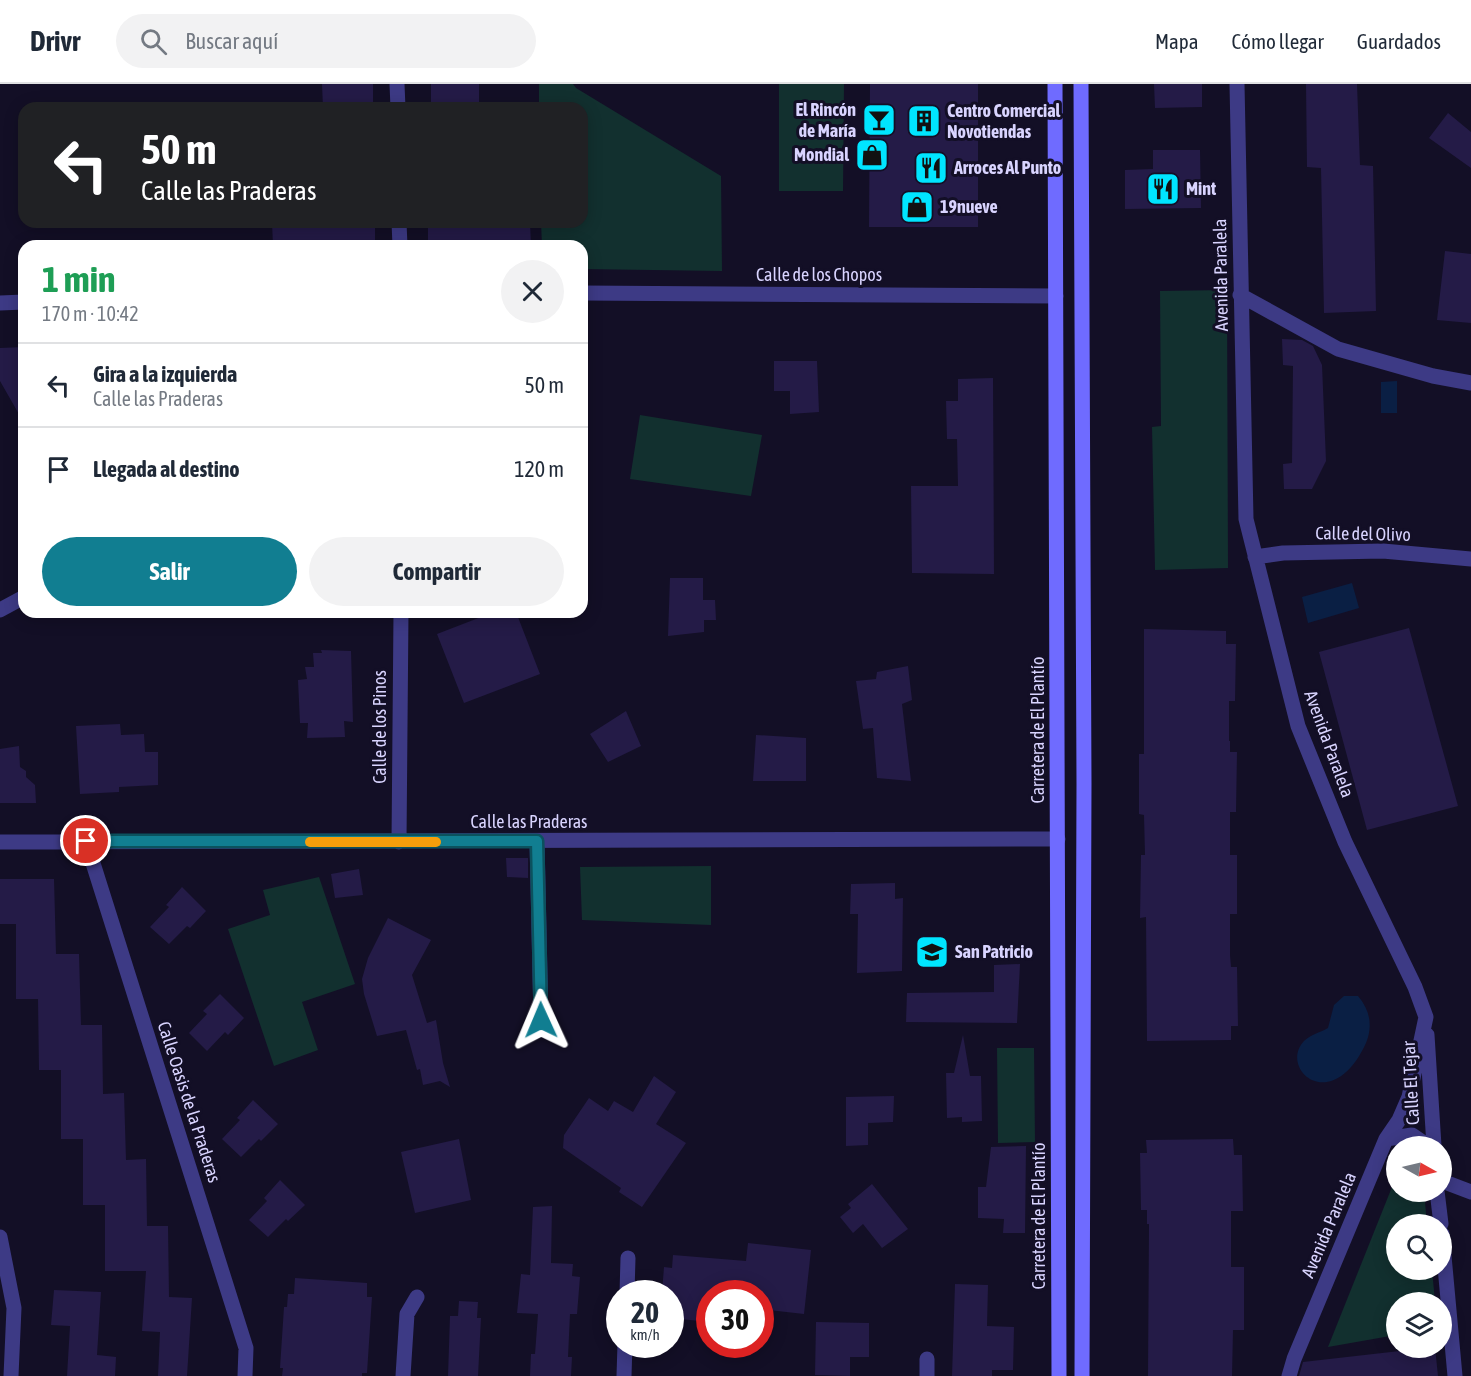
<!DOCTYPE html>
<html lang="es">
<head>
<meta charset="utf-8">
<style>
  body { margin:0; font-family:"Asap Condensed",sans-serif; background:#f2f2f3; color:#1f2937; height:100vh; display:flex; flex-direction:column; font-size:22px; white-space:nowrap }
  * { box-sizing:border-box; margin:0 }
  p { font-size:20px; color:#747a83 }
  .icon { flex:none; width:33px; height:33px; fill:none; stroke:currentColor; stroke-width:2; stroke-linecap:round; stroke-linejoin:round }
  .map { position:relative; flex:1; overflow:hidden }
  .details { position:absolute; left:18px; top:156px; width:570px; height:378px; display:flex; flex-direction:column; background:#fff; border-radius:18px; box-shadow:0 3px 15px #0003 }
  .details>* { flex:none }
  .banner { position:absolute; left:18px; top:18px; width:570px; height:126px; border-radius:18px; box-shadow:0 3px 15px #0003; background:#202124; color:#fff; overflow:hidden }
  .needle { width:39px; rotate:98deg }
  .buttons { position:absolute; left:1386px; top:1052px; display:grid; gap:12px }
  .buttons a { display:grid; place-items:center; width:66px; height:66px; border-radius:50%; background:#fff; box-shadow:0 3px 15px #0003; font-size:30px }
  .speed { position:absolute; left:606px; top:1196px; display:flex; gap:12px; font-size:30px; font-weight:700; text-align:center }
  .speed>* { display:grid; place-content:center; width:78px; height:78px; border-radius:50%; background:#fff; box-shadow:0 3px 15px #0003; line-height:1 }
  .speed small { font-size:15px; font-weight:400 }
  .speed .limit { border:9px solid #d22; background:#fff; color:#111 }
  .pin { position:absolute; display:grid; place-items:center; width:51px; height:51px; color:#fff; margin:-26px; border:3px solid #fff; border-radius:50%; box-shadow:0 2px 6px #0007 }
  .me { position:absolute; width:66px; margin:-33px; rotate:359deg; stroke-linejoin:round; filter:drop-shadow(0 0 4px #0008) }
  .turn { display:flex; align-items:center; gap:21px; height:126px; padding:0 24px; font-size:27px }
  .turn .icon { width:78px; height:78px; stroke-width:2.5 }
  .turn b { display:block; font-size:42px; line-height:51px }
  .round { display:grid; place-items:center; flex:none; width:63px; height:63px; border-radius:32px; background:#f2f2f3 }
  .overview { display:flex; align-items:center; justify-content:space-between; height:102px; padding:0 24px }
  h1 { font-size:36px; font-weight:700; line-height:45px; color:#1e9e55 }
  .button { display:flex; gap:12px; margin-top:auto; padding:12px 24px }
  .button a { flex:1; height:69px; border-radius:36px; background:#117e91; color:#fff; font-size:24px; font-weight:700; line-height:69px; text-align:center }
  .button a+a { background:#f2f2f3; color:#1f2937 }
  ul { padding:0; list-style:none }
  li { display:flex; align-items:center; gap:18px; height:84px; padding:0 24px; border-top:2px solid #e0e1e3 }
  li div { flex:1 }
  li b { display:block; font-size:22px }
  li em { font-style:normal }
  header { display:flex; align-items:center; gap:36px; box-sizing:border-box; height:84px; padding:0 30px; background:#fff; border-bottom:2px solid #e0e1e3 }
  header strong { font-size:28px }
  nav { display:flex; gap:33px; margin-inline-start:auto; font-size:21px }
  .search { width:420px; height:54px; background:#f2f2f3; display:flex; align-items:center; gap:15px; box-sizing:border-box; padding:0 21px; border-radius:33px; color:#747a83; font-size:22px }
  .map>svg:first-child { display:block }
  .green { fill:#12302f }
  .water { fill:#0a1f44 }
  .building { fill:#241b47 }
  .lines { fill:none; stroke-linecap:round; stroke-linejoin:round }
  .street { stroke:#3d3a85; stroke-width:15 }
  .secondary { stroke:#6f6bff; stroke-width:15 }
  .route-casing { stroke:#0b525e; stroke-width:15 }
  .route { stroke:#117e91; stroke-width:10 }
  .slow { stroke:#f59e0b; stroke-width:10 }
  .labels { text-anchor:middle; stroke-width:6; stroke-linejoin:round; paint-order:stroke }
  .poi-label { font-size:18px; font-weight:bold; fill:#d9d4ff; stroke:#130f26; text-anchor:start }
  .street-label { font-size:18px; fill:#d9d4ff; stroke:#130f26 }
</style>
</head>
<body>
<header>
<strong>Drivr</strong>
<div class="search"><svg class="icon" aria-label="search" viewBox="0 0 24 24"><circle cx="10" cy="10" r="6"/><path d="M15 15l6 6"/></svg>Buscar aquí</div>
<nav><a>Mapa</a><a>Cómo llegar</a><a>Guardados</a></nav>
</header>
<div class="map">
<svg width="1471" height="1292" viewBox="0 0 1471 1292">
  <rect width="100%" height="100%" fill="#130f26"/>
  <!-- green -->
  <path class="green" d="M 539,0 L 573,0 L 576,4 L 721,92 L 722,187 L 582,185 L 582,162 L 542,162 L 541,138 L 582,138 L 582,24 L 539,24 Z
    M 779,0 L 844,0 L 843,107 L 779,107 Z
    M 1227,206 L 1228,484 L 1155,486 L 1152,343 L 1161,342 L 1160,207 Z
    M 640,331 L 762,351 L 751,412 L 630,395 Z
    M 711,782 L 711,841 L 582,836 L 580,783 Z
    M 319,793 L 355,900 L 302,918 L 318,966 L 274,982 L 228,845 L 270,831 L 263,806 Z
    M 997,964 L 1034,964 L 1035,1058 L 998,1059 Z
    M 1396,1093 L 1396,1107 L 1424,1107 L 1427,1140 L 1396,1140 L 1396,1185 L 1432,1185 L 1435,1218 L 1396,1218 L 1396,1251 L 1328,1263 Z"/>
  <!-- water -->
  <path class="water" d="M 1397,297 L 1397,329 L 1381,329 L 1381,298 Z
    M 1352,499 L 1359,524 L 1308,539 L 1302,513 Z
    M 1344,912 L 1358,912 C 1370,926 1373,942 1366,959 C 1332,1033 1278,985 1304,957 C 1310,951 1321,948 1328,944 L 1334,921 Z"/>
  <!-- building -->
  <path class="building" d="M 322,0 L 373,0 L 373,24 L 323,24 Z
    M 431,0 L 479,0 L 479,24 L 431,24 Z
    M 870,0 L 978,0 L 978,143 L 869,143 Z
    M 1154,0 L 1202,0 L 1202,23 L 1155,24 Z
    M 1306,0 L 1357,0 L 1360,81 L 1373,82 L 1376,227 L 1324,229 L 1321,84 L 1307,83 Z
    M 1448,29 L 1471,48 L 1471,84 L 1429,54 Z
    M 1153,66 L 1200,66 L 1201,124 L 1125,125 L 1125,86 L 1153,85 Z
    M 272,138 L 375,138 L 375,162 L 273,162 Z
    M 428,138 L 530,138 L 531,162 L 428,162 Z
    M 1445,167 L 1471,170 L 1471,239 L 1437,236 Z
    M 1282,255 L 1302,256 L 1313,262 L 1322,281 L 1326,377 L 1312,405 L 1284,405 L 1283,380 L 1292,379 L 1293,282 L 1283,281 Z
    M 24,263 L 24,339 L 0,297 L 0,264 Z
    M 774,277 L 817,277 L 819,328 L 790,330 L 790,307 L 774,307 Z
    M 993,294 L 994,490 L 912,489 L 911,402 L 958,402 L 957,355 L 947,355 L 946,317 L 958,317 L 958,295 Z
    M 670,494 L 703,494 L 703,516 L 715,516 L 716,536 L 704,536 L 704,548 L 668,552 Z
    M 494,528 L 516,528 L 540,590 L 464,619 L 437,550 Z
    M 1409,544 L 1458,722 L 1367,746 L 1319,568 Z
    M 1144,545 L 1226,547 L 1226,560 L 1236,560 L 1235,617 L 1229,617 L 1229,657 L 1230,657 L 1230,668 L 1237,668 L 1236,728 L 1230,728 L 1230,771 L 1237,771 L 1237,830 L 1230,830 L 1230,871 L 1231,883 L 1237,883 L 1238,942 L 1231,942 L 1231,956 L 1147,957 L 1146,833 L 1140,834 L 1141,771 L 1145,771 L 1144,731 L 1139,730 L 1139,670 L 1144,670 Z
    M 321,566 L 351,567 L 353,638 L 344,637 L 345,653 L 307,654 L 308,639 L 300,639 L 298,596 L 307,595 L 305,583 L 314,583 L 313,569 L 322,569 Z
    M 908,582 L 912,616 L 902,620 L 911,697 L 877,694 L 873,644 L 863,645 L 856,597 L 876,595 L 877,588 Z
    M 626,627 L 641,662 L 608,678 L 590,650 Z
    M 120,640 L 121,651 L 144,650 L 145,668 L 158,668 L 158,701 L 119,703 L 119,708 L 80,710 L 76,642 Z
    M 756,651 L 806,654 L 806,697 L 753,697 Z
    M 19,662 L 20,683 L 26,687 L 26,693 L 35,701 L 36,719 L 0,719 L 0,665 Z
    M 506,774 L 528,774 L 528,794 L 507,793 Z
    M 359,785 L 363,811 L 335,814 L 331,790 Z
    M 0,795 L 54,795 L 56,870 L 79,870 L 81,941 L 102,941 L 103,1010 L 124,1009 L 126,1076 L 146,1075 L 147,1142 L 168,1142 L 169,1213 L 192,1214 L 187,1292 L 158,1292 L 160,1248 L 142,1247 L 146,1187 L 105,1187 L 105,1121 L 83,1121 L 83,1055 L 61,1055 L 61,986 L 39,986 L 38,915 L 16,915 L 16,840 L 0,840 Z
    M 895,799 L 895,815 L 903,814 L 902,887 L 857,889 L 858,830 L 850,830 L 851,800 Z
    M 182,803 L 206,827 L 190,844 L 187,842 L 169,860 L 150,843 L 169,823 L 166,821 Z
    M 388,834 L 431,856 L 412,891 L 427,939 L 436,936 L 443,979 L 450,1003 L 440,997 L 423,1001 L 420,985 L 417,986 L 406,946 L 377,952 L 364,910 L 362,895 L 368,874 Z
    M 1020,880 L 1017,939 L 906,938 L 907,909 L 994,908 L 994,881 Z
    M 220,910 L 244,934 L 228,951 L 225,948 L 207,967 L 189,949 L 207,930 L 203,927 Z
    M 963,951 L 970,992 L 981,992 L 982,1037 L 962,1038 L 962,1033 L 947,1034 L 946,989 L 954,989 Z
    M 654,992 L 676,1008 L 656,1040 L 686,1059 L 642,1123 L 619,1108 L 621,1104 L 563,1064 L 564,1051 L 589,1014 L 608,1027 L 614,1017 L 633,1028 Z
    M 894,1012 L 893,1038 L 868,1039 L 868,1061 L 846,1062 L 846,1013 Z
    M 253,1016 L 278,1040 L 261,1057 L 259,1055 L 241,1073 L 222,1055 L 240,1036 L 237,1034 Z
    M 459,1055 L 471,1116 L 415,1129 L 401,1068 Z
    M 1233,1055 L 1234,1071 L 1242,1071 L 1243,1127 L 1231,1127 L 1231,1183 L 1244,1183 L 1244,1246 L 1233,1246 L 1232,1292 L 1148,1292 L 1149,1140 L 1147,1140 L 1147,1126 L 1141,1126 L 1140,1069 L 1147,1069 L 1146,1056 Z
    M 1026,1062 L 1025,1149 L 1003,1149 L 1004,1135 L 978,1134 L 978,1103 L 986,1103 L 991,1063 Z
    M 280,1096 L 305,1121 L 288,1137 L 286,1135 L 268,1153 L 249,1136 L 267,1117 L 264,1114 Z
    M 872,1100 L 908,1145 L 882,1164 L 863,1140 L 853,1149 L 840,1133 L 851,1124 L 848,1120 Z
    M 552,1122 L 551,1179 L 573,1180 L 572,1192 L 580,1193 L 577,1230 L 570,1230 L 568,1273 L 572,1273 L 571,1292 L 530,1292 L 531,1270 L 535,1270 L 538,1230 L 517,1229 L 521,1190 L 530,1191 L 533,1123 Z
    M 748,1159 L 811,1166 L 804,1230 L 760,1225 L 760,1209 L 710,1208 L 710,1238 L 670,1234 L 670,1209 L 662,1209 L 664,1183 L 672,1184 L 673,1171 L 746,1177 Z
    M 295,1194 L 367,1199 L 367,1213 L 372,1213 L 367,1289 L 362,1289 L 362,1292 L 282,1292 L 283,1284 L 280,1284 L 284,1223 L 287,1223 L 288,1210 L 294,1210 Z
    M 955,1200 L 988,1201 L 987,1242 L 1014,1243 L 1013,1286 L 992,1286 L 992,1292 L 952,1292 Z
    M 54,1206 L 101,1208 L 97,1271 L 116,1273 L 115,1292 L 67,1292 L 70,1242 L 51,1241 Z
    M 459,1217 L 478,1218 L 477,1234 L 481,1234 L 478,1292 L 448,1292 L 450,1232 L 458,1232 Z
    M 816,1238 L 869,1239 L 869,1273 L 850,1273 L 850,1292 L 815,1291 Z
    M 1435,1263 L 1438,1292 L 1299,1292 L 1303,1278 Z"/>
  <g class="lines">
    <!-- street -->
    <path class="street" d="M 397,0 L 398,24
      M 1237,0 L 1246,435 L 1298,642 L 1345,758 L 1415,903 L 1426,933 L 1409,1013 L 1399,1036 L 1386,1055 L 1294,1275 L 1289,1292
      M 399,138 L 400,162
      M 582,209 L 1056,212
      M 1240,211 L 1338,265 L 1433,292 L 1471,299
      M 0,219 L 24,218
      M 1255,473 L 1283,469 L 1383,467 L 1471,475
      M 0,526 L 24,513
      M 86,757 L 246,1264 L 245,1292
      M 537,757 L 541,936
      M 0,758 L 1058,755
      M 399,758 L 401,528
      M 1427,951 L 1434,1062
      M 1386,1055 L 1412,1051 L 1428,1062
      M 1442,1097 L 1471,1108
      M 1437,1107 L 1441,1140
      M 1442,1150 L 1455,1292
      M 0,1153 L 14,1224 L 11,1292
      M 627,1209 L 628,1174
      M 403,1292 L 407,1230 L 417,1213
      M 624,1292 L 625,1260
      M 927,1292 L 927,1275"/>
    <!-- secondary -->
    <path class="secondary" d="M 1055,0 L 1059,1292
      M 1081,0 L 1084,700 L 1082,1292"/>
  </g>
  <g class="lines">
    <!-- route casing -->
    <g class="route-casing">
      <path id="route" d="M 86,757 L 537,757 L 541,936"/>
    </g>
    <!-- route -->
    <use href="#route" class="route"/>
    <!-- slow -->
    <path class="slow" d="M 310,758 L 436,758"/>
  </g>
  <!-- icons -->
  <defs>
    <g id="bar-square" transform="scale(1.725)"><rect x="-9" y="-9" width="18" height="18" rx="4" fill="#00e5ff" stroke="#130f26"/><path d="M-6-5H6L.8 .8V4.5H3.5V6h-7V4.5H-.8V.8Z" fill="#111"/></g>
    <g id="building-square" transform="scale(1.725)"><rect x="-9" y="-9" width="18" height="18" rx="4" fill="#00e5ff" stroke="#130f26"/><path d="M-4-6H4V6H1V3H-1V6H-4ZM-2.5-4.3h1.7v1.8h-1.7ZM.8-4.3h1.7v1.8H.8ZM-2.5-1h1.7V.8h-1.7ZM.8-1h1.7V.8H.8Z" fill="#111"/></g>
    <g id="shop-square" transform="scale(1.725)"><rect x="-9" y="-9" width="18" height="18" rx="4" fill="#00e5ff" stroke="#130f26"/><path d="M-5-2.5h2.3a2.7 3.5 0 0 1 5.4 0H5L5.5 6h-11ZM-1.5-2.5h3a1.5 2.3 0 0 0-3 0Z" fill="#111"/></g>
    <g id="restaurant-square" transform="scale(1.725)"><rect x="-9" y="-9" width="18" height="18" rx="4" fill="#00e5ff" stroke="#130f26"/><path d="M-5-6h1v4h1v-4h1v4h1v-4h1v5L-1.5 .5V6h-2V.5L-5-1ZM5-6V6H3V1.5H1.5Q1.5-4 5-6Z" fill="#111"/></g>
    <g id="school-square" transform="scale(1.725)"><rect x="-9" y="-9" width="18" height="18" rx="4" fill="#00e5ff" stroke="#130f26"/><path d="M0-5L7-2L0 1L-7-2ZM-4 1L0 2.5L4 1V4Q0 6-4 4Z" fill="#111"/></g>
  </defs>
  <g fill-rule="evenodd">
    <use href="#bar-square" x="879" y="36"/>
    <use href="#building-square" x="924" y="37"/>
    <use href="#shop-square" x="872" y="71"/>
    <use href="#restaurant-square" x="931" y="84"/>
    <use href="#restaurant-square" x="1163" y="105"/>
    <use href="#shop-square" x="917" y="123"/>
    <use href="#school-square" x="932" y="868"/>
  </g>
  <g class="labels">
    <!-- poi labels -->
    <g class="poi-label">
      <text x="856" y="32" text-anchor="end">El Rincón<tspan x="856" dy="21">de María</tspan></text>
      <text x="947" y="33">Centro Comercial<tspan x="947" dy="21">Novotiendas</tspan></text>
      <text x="849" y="77" text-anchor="end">Mondial</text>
      <text x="954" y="90">Arroces Al Punto</text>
      <text x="1186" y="111">Mint</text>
      <text x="940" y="129">19nueve</text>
      <text x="955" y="874">San Patricio</text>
    </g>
    <!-- street labels -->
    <g class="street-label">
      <text x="819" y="197">Calle de los Chopos</text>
      <text transform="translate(1221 191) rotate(-91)" y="6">Avenida Paralela</text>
      <text transform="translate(1363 450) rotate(1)" y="6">Calle del Olivo</text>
      <text transform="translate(380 643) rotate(-90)" y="6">Calle de los Pinos</text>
      <text transform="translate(1038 646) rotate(-90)" y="6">Carretera de El Plantío</text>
      <text transform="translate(1329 660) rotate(70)" y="6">Avenida Paralela</text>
      <text x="529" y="744">Calle las Praderas</text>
      <text transform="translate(1411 999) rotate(-93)" y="6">Calle El Tejar</text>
      <text transform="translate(189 1018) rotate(72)" y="6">Calle Oasis de la Praderas</text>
      <text transform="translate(1039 1132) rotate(-90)" y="6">Carretera de El Plantío</text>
      <text transform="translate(1329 1141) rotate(-67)" y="6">Avenida Paralela</text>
    </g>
  </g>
</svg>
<div class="buttons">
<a><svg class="needle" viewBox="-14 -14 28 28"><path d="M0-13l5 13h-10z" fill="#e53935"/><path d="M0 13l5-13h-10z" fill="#747a83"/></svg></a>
<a><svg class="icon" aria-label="search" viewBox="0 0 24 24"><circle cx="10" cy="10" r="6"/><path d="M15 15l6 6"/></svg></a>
<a><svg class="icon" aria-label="layers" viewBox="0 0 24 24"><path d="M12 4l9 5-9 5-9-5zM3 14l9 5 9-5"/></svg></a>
</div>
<div class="speed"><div>20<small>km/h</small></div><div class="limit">30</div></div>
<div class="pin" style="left:86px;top:757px;background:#d93025"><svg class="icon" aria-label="arrive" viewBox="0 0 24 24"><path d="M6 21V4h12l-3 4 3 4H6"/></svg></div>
<svg class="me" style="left:541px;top:936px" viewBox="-20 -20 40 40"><path d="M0-17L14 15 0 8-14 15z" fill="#117e91" stroke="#fff" stroke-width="4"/></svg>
<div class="banner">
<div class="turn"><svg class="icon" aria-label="left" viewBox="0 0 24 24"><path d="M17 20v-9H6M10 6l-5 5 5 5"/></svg><div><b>50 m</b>Calle las Praderas</div></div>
</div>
<section class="details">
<div class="overview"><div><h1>1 min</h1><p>170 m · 10:42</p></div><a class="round"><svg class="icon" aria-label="close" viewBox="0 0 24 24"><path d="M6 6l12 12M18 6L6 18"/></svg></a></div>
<ul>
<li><svg class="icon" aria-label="left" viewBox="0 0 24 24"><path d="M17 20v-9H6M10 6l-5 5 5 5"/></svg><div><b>Gira a la izquierda</b><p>Calle las Praderas</p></div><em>50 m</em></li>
<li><svg class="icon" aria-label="arrive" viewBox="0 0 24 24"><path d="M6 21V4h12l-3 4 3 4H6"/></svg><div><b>Llegada al destino</b></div><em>120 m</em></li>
</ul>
<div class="button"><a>Salir</a><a>Compartir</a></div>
</section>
</div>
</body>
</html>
